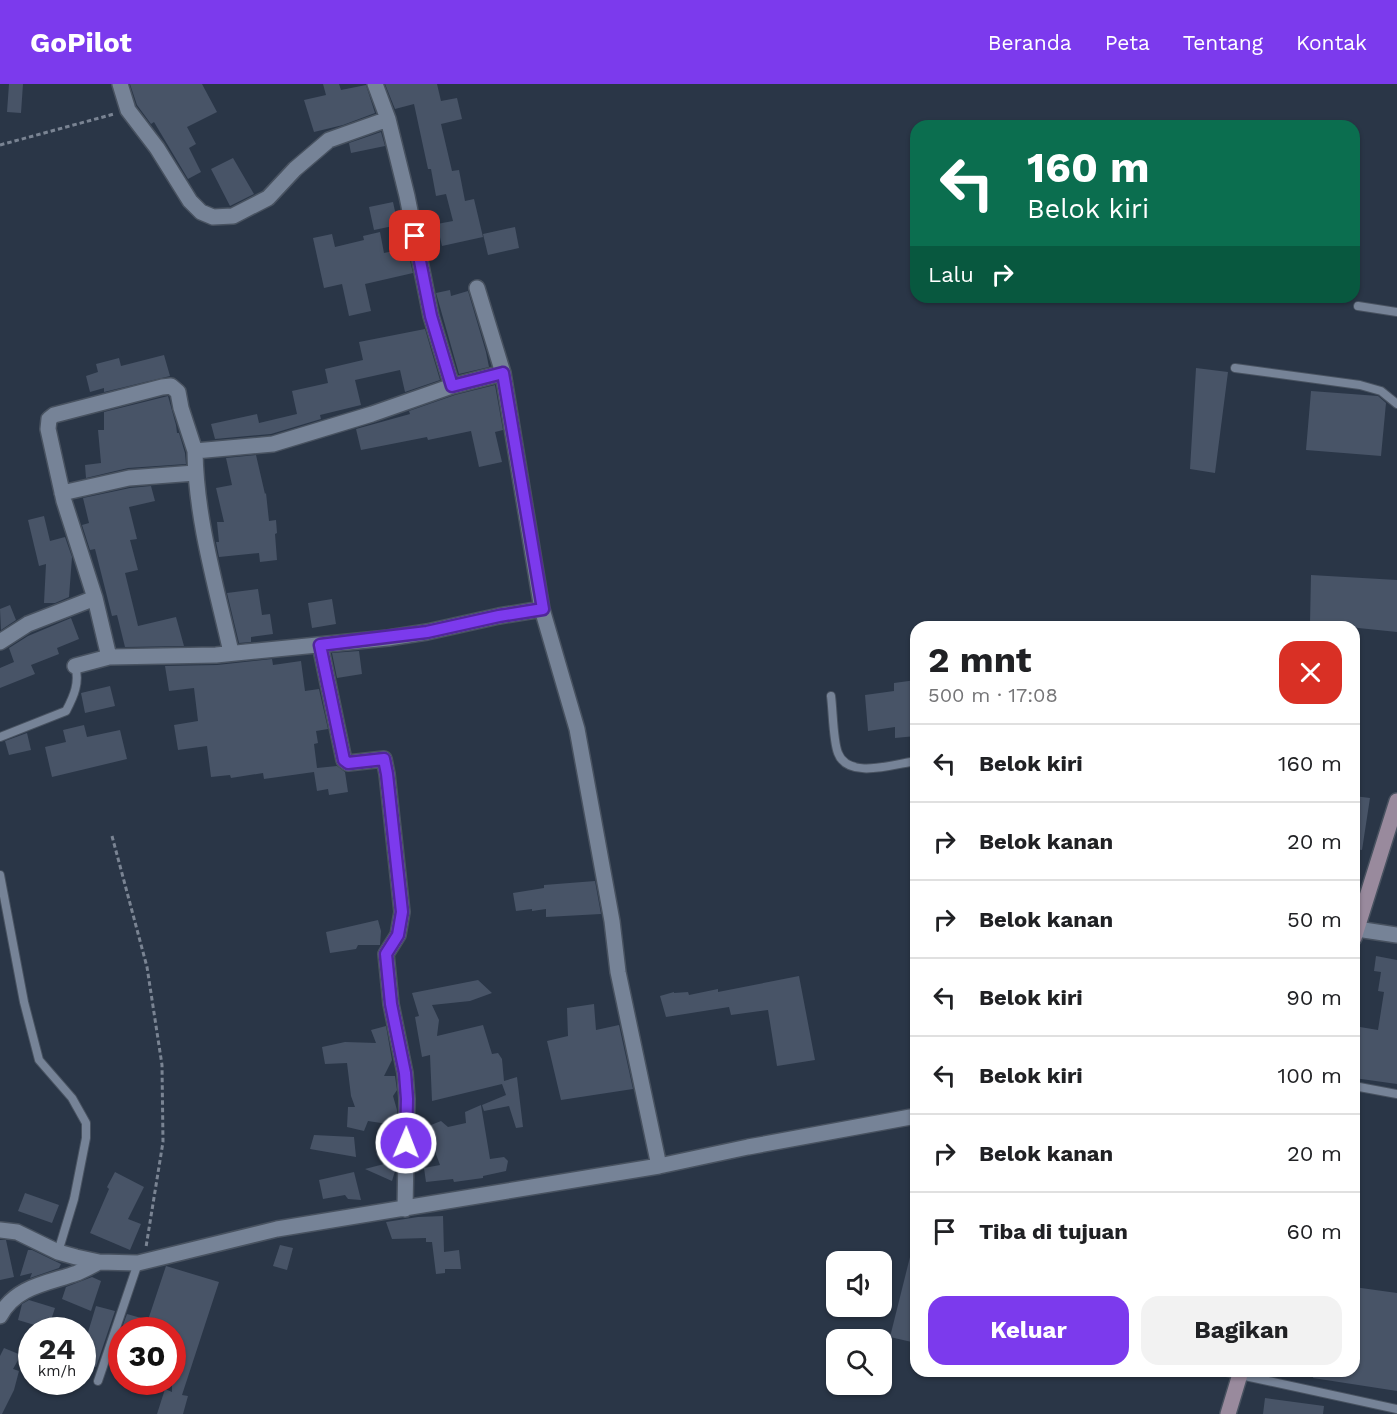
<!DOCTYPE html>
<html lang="id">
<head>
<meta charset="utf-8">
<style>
  body { margin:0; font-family:"Work Sans",sans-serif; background:#f2f2f2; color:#202124; height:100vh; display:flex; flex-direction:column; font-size:22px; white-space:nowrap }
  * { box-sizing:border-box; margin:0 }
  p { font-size:20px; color:#757577 }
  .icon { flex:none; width:33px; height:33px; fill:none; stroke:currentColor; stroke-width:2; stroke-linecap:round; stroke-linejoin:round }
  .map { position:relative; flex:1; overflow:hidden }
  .side { position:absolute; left:910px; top:537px; width:450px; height:756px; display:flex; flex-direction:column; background:#fff; border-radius:18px; box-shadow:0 2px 4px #0004 }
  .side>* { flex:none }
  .top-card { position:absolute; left:910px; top:36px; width:450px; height:183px; border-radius:18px; box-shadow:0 2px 4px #0004; background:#0b6e4f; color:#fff; overflow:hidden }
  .buttons { position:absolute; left:826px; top:1167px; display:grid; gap:12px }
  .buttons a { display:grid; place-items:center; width:66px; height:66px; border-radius:12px; background:#fff; box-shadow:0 2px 4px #0004; font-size:30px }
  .speed { position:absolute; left:18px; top:1233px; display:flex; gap:12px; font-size:30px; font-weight:700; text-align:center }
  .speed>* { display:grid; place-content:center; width:78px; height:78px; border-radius:50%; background:#fff; box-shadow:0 2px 4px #0004; line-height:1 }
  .speed small { font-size:15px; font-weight:400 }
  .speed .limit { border:9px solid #d22; background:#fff; color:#111 }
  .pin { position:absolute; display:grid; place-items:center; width:51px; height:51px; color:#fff; margin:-26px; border-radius:12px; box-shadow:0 3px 9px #0006 }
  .me { position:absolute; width:66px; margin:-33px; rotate:1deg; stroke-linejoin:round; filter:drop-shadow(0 0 4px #0008) }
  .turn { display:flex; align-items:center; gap:21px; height:126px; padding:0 18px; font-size:27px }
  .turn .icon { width:78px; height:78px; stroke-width:2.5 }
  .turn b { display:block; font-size:42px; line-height:51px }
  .then { display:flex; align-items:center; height:57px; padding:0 18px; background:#0003; gap:12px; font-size:22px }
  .round { display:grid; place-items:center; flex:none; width:63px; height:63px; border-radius:18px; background:#f2f2f2 }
  .head { display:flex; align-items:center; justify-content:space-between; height:102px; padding:0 18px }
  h1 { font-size:36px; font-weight:700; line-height:45px }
  .action { display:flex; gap:12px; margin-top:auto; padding:12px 18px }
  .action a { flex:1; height:69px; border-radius:18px; background:#7c3aed; color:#fff; font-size:24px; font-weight:700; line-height:69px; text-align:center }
  .action a+a { background:#f2f2f2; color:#202124 }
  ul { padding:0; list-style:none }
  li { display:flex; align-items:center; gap:18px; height:78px; padding:0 18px; border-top:2px solid #e0e0e0 }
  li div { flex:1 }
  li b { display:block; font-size:22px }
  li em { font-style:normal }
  header { display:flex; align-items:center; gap:36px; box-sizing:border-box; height:84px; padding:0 30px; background:#7c3aed; color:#fff }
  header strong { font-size:28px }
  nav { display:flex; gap:33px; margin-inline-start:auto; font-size:21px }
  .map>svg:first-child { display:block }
  .building { fill:#485467 }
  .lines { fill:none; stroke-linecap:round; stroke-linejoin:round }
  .lane-casing { stroke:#485260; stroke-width:10 }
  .street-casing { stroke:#485260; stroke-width:18 }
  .secondary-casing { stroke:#485260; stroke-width:18 }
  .path { stroke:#7a8493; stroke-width:3; stroke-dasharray:4.5 3; stroke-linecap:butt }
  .lane { stroke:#768397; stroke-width:8 }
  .street { stroke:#768397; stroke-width:15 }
  .secondary { stroke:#998a9d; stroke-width:15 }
  .route-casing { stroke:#51269a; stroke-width:15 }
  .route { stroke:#7c3aed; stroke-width:10 }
</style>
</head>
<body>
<header>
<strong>GoPilot</strong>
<nav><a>Beranda</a><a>Peta</a><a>Tentang</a><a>Kontak</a></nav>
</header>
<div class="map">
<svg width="1397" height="1330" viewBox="0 0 1397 1330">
  <rect width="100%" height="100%" fill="#2a3647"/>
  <!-- building -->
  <path class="building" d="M 9,0 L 23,0 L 21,29 L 7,28 Z
    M 130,0 L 202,0 L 217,28 L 187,43 L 196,60 L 189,64 L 201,88 L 188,95 L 154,38 L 151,40 L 137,21 Z
    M 323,0 L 339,0 L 341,6 L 366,1 L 375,29 L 343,41 L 314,48 L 304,16 L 326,11 Z
    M 385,0 L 437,0 L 441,17 L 457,14 L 462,35 L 441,40 L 452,87 L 459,86 L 465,117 L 474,115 L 483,153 L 442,162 L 437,140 L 453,137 L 446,110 L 436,112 L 431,85 L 428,85 L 414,20 L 395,25 Z
    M 381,48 L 385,62 L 351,69 L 349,59 Z
    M 233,74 L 254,110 L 230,122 L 211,85 Z
    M 393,118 L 398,141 L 374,146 L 369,123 Z
    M 515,143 L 519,164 L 488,171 L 483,150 Z
    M 380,148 L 384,169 L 407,164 L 413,189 L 365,200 L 371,227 L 349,232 L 342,200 L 324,204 L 313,154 L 332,150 L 335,163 L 364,156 L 363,152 Z
    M 450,206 L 451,212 L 468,207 L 486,268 L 489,283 L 459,290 L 436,209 Z
    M 425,245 L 440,296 L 405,308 L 400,286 L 355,296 L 361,321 L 320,331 L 321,335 L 271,350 L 215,355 L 211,340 L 257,330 L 259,339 L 297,330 L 292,307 L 328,299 L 325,285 L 363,276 L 359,258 Z
    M 164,271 L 170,292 L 104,308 L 104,304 L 90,308 L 86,292 L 98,288 L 96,280 L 119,274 L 121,282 Z
    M 1196,284 L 1228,288 L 1215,389 L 1190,385 Z
    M 495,301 L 503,346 L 495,348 L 502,378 L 479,383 L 471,347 L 428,356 L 427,353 L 361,366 L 356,345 L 410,330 L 409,327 L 455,311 Z
    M 1311,307 L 1378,312 L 1386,319 L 1381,372 L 1306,366 Z
    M 168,312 L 176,341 L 177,349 L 179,349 L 185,369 L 186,380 L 128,384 L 86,394 L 85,381 L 101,379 L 98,346 L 104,346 L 104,328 Z
    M 256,371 L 265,410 L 266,409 L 269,437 L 276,436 L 277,449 L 275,450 L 277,476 L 260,478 L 259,469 L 219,473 L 216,458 L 219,458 L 217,438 L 224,438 L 216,404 L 232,401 L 226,374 Z
    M 151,402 L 155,417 L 129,423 L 137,455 L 130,456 L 138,486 L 125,489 L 138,542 L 176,533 L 184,562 L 125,563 L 117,531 L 112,532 L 95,465 L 90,466 L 82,441 L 89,439 L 83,414 L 130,404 Z
    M 44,432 L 50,457 L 65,453 L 72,473 L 69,513 L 55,519 L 44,519 L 46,480 L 39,482 L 28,436 Z
    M 1311,491 L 1397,496 L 1397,548 L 1310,539 Z
    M 258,505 L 262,531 L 270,530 L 273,550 L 251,553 L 251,558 L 239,559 L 227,509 Z
    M 332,515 L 336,540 L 312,544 L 308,519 Z
    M 10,521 L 16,536 L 1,546 L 0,525 Z
    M 71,534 L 79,555 L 57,564 L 59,570 L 31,581 L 35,590 L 0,604 L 0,584 L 14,578 L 9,564 L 28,552 Z
    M 359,567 L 362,590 L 337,594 L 332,569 Z
    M 272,575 L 273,581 L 301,577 L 305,607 L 319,605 L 328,645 L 316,647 L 318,659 L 314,660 L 317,684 L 337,682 L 345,688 L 348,708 L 329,711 L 328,705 L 317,707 L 314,688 L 264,695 L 263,689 L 231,694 L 230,691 L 211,693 L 207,662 L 178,666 L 174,641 L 198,637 L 194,604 L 169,607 L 165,582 L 217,581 Z
    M 916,596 L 916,652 L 895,654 L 895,643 L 868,647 L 865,611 L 894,607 L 894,599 Z
    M 110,602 L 115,622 L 85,629 L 81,609 Z
    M 84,641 L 87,653 L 120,646 L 127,675 L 52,693 L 45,663 L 66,658 L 63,646 Z
    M 27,649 L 31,666 L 9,671 L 5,657 Z
    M 1354,712 L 1370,714 L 1362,766 L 1354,765 Z
    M 595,797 L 601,830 L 546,833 L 546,825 L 532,827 L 532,825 L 516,827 L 513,809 L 544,804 L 544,801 Z
    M 378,836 L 381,847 L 380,861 L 358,861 L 356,865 L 330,869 L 326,848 Z
    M 1376,872 L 1397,876 L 1397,1000 L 1354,994 L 1354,942 L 1378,946 L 1384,908 L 1378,907 L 1381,888 L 1374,887 Z
    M 799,892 L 815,976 L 777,982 L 768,926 L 731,931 L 729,923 L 666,933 L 660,912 L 674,908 L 674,909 L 688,908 L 689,911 L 718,905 L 718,908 Z
    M 478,896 L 492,909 L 470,917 L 432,921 L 439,936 L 437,952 L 483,941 L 492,970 L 498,969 L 502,975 L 504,997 L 517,993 L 523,1043 L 516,1044 L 509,1022 L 484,1027 L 482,1021 L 506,1011 L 502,1000 L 432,1017 L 430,971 L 422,973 L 415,933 L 419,932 L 412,909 Z
    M 594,920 L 596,946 L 619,941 L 633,1005 L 561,1016 L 547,957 L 568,952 L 567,924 Z
    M 386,942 L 392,976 L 384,992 L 395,992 L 397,1006 L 393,1012 L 397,1026 L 397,1036 L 394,1041 L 368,1037 L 364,1047 L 347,1043 L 348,1023 L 355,1023 L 351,1012 L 347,979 L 325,980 L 322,963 L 345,958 L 376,959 L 371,946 Z
    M 481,1021 L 490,1075 L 504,1073 L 508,1077 L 506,1087 L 483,1092 L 483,1094 L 454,1098 L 453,1095 L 426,1098 L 424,1084 L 440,1081 L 426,1043 L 441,1037 L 448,1043 L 466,1039 L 465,1028 Z
    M 314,1051 L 354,1053 L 356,1073 L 310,1065 Z
    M 384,1080 L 396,1084 L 392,1097 L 365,1085 Z
    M 115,1088 L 144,1103 L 128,1135 L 141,1140 L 130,1166 L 90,1149 L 109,1105 L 107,1103 Z
    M 354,1088 L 361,1116 L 348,1115 L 345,1111 L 323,1115 L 319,1096 Z
    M 25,1109 L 59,1121 L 52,1139 L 18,1127 Z
    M 443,1132 L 444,1168 L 459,1166 L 461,1185 L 445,1185 L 445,1189 L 436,1190 L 432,1158 L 426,1158 L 426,1154 L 392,1155 L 386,1138 L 418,1133 Z
    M 0,1156 L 6,1156 L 14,1193 L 0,1196 Z
    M 280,1161 L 293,1164 L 287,1186 L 273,1182 Z
    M 912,1165 L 916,1165 L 916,1259 L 890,1253 Z
    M 28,1166 L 32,1166 L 61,1180 L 59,1184 L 30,1194 L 32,1189 L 20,1192 Z
    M 166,1182 L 219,1198 L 182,1311 L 188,1312 L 183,1330 L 157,1330 L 165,1305 L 172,1308 L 172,1246 L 122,1246 L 122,1253 L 119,1252 L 127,1230 L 148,1236 Z
    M 92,1193 L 101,1197 L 91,1227 L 62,1215 L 66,1203 Z
    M 1354,1203 L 1397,1209 L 1397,1307 L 1313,1294 L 1314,1287 L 1354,1287 Z
    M 29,1216 L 55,1224 L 48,1245 L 18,1236 L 22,1220 Z
    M 96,1222 L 115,1227 L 96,1283 L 82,1279 L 82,1268 Z
    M 4,1264 L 21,1271 L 13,1285 L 19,1287 L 14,1306 L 2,1330 L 0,1330 L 0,1272 Z
    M 1265,1314 L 1324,1322 L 1323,1330 L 1263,1330 Z"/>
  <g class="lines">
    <!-- lane casing -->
    <g class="lane-casing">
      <path id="lane" d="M 1358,222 L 1397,228
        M 1235,284 L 1360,301 L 1381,307 L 1397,320
        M 831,612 C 833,627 833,657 838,669 C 848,696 894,680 916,677
        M 0,653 L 66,627 C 74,612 80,598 75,582
        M 0,791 L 24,918 L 39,976 L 72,1014 L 86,1039 L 86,1054 L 74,1115 L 58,1168
        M 1354,1002 L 1397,1010
        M 1222,1287 L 1397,1325
        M 98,1297 L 138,1179"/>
    </g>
    <!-- street casing -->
    <g class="street-casing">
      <path id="street" d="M 120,0 L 128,26 L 157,64 L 190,117 L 201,128 L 213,133 L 233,132 L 268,114 L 295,85 L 329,56 L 388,35
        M 375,0 L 388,35 L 407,112 L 431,232 L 452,302 L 503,289 L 542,525 L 577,645 L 612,837 L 618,888 L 659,1082
        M 477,204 L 503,289
        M 62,409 L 129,394 L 195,389
        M 0,558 L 28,540 L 95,514
        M 320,561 L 344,676 L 348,679 L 384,675 L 387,690 L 402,828 L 398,851 L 386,870 L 391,920 L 405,989 L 407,1015 L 405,1125
        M 231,568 C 216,502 196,435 195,367 L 273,360 L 372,330 L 452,302
        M 109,573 L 95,514 L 64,417 L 48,345 L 49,335 L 54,331 L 162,303 L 171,302 L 178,308 L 181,324 L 195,367
        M 75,582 L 109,573 L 216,571 L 388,554 L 427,548 L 499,532 L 542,525
        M 1357,845 L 1397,851
        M 0,1146 L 17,1148 L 58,1168 L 76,1173 L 99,1178 L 138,1179 L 277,1145 L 659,1082 L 748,1063 L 916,1032
        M 0,1232 C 15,1202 49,1199 77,1189 C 84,1186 92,1182 99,1178"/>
    </g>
    <!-- secondary casing -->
    <g class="secondary-casing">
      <path id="secondary" d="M 1354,854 L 1397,717
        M 1228,1330 L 1241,1287"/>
    </g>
    <!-- path -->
    <path class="path" d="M 0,61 L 114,30
      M 112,752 L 147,883 L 162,981 L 163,1058 L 146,1163"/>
    <!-- lane -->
    <use href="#lane" class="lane"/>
    <!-- street -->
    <use href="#street" class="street"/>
    <!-- secondary -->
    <use href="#secondary" class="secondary"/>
  </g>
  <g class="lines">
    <!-- route casing -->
    <g class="route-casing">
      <path id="route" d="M 406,1059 L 407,1015 L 405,989 L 391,920 L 386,870 L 398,851 L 402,828 L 387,690 L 384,675 L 348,679 L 344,676 L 320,561 L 427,548 L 499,532 L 543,525 L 503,289 L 452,302 L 431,232 L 415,152"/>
    </g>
    <!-- route -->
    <use href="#route" class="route"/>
  </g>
</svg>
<div class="buttons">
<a><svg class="icon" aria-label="sound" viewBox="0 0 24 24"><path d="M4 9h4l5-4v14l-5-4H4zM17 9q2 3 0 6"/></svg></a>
<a><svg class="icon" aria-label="search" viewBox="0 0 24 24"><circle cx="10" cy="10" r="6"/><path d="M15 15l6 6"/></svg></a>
</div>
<div class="speed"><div>24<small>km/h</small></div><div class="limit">30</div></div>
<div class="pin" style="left:415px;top:152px;background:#d93025"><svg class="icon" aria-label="arrive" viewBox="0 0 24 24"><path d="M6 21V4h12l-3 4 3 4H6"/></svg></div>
<svg class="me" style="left:406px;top:1059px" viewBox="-20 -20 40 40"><circle r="17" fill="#7c3aed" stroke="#fff" stroke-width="3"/><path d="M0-11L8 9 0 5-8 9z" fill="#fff"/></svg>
<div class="top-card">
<div class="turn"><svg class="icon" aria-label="left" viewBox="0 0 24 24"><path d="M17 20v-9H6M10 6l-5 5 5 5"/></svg><div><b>160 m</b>Belok kiri</div></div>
<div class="then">Lalu<svg class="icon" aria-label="right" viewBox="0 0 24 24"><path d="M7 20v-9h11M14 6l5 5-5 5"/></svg></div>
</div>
<section class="side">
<div class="head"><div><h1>2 mnt</h1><p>500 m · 17:08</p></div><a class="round" style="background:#d93025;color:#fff"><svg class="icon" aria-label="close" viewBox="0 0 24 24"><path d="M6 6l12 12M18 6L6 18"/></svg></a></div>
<ul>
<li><svg class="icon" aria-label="left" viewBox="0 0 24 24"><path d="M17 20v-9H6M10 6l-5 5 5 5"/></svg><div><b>Belok kiri</b></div><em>160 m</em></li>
<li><svg class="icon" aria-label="right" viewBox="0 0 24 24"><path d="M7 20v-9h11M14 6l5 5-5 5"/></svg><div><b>Belok kanan</b></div><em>20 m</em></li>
<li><svg class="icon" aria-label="right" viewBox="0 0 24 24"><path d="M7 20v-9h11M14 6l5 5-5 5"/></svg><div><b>Belok kanan</b></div><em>50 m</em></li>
<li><svg class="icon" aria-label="left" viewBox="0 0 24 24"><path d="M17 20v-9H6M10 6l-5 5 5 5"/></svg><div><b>Belok kiri</b></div><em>90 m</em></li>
<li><svg class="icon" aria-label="left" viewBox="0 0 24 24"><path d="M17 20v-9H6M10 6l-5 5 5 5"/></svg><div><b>Belok kiri</b></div><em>100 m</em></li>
<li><svg class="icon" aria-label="right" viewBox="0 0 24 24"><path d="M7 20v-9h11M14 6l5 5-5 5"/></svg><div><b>Belok kanan</b></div><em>20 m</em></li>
<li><svg class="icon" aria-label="arrive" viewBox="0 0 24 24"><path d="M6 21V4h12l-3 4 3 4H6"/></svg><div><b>Tiba di tujuan</b></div><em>60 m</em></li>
</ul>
<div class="action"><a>Keluar</a><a>Bagikan</a></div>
</section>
</div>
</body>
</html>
